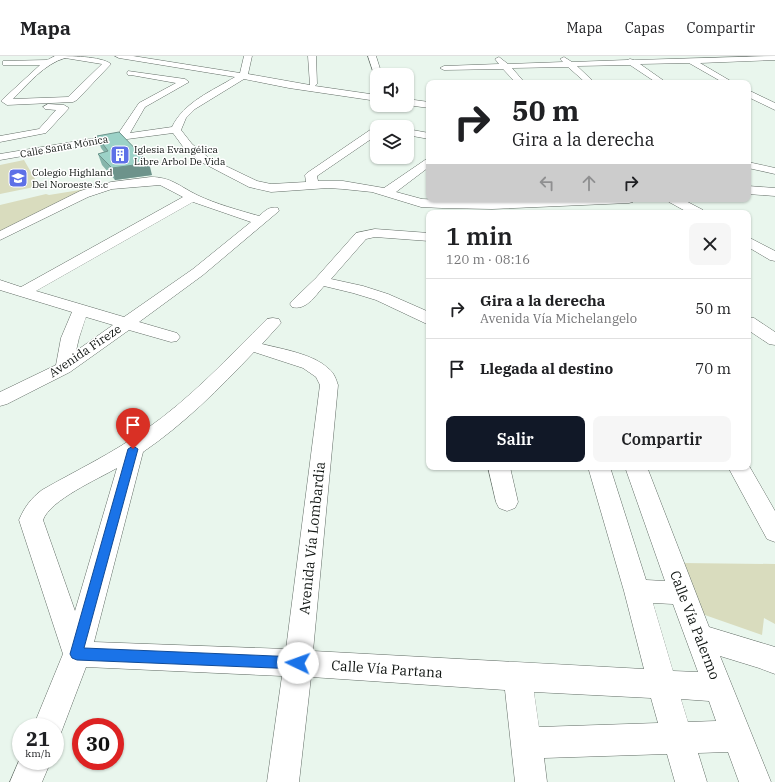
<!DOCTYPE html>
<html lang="es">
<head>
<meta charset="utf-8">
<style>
  body { margin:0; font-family:"IBM Plex Serif",serif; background:#f6f6f6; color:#202124; height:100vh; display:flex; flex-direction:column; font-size:15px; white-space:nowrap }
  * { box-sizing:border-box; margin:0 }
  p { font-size:13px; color:#757577 }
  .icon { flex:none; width:22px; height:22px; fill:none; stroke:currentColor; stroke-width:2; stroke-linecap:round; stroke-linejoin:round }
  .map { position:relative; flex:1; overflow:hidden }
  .drawer { position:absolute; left:426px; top:154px; width:325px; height:260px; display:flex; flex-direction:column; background:#fff; border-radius:8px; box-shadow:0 1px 3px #0004 }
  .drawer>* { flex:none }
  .top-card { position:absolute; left:426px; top:24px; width:325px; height:122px; border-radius:8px; box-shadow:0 1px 3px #0004; background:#fff; color:#202124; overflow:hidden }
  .controls { position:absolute; left:370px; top:12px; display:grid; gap:8px }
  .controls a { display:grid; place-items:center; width:44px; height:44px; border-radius:8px; background:#fff; box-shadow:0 1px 3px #0004; font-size:20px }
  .speed { position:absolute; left:12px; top:662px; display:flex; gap:8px; font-size:20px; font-weight:700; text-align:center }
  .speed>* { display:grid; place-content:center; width:52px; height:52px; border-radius:50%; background:#fff; box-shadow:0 1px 3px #0004; line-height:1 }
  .speed small { font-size:10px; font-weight:400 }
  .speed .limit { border:6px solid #d22; background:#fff; color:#111 }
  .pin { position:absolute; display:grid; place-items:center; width:34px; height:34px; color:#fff; margin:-41px -17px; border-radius:50% 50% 50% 0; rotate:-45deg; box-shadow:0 0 4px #0007 }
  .pin .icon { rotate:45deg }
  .me { position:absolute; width:44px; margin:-22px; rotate:273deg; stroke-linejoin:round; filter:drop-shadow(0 0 3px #0008) }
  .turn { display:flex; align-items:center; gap:14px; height:84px; padding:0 20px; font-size:18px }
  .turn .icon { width:52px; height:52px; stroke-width:2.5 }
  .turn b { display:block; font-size:28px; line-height:34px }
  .lanes { display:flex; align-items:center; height:38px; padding:0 20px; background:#0003; justify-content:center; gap:20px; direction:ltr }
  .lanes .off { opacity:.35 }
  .round { display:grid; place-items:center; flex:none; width:42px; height:42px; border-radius:8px; background:#f6f6f6 }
  .head { display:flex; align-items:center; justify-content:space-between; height:68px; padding:0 20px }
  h1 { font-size:24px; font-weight:600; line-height:30px }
  .primary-button { display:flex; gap:8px; margin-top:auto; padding:8px 20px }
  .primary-button a { flex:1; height:46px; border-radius:8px; background:#111827; color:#fff; font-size:16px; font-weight:600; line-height:46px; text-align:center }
  .primary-button a+a { background:#f6f6f6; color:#202124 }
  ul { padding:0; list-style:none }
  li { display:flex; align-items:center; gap:12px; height:60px; padding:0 20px; border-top:1px solid #e0e0e0 }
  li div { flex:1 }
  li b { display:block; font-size:15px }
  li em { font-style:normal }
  header { display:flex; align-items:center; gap:24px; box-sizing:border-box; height:56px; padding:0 20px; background:#fff; border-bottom:1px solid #e0e0e0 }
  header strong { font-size:19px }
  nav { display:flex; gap:22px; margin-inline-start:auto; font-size:14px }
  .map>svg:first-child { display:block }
  .green { fill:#d9dcbe }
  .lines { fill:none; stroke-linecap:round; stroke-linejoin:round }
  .street-casing { stroke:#626d66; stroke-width:1 }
  .street { fill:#fff; fill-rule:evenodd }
  .wall { fill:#86b5ab }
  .shaded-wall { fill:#6d938b }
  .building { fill:#9cd2c7; stroke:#6d938b }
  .route { fill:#1a73e8; stroke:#114b97 }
  .labels { text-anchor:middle; stroke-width:3; stroke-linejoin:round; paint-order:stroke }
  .far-street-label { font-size:10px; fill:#101512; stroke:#fff }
  .far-poi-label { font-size:10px; fill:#101512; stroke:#fff; text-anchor:start }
  .street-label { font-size:12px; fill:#101512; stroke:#fff }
  .near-street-label { font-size:14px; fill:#101512; stroke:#fff }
</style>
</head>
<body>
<header>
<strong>Mapa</strong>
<nav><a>Mapa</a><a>Capas</a><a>Compartir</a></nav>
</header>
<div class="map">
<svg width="775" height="726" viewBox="0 0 775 726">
  <rect width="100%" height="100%" fill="#e9f6ed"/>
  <!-- green -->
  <path class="green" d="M 24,104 L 39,130 L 0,138 L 0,109 Z
    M 86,133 L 0,176 L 0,149 L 46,138 L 49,139 Z
    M 682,507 L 775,508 L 775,568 L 764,562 L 762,579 L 702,558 Z"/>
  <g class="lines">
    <!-- street casing -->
    <g class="street-casing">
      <path id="street" d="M 55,0 C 69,0 101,0 111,8 L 77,44 L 73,46 L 7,49 L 1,45 L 3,43 L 40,9 L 3,9 L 3,5 L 47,4 ZM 65,2 L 102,8 L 68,41 L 13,43 C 28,28 44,8 65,2 Z
        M 115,0 L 133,0 L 240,17 L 244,0 L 252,0 L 248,18 L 310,29 L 308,0 L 316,0 L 317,28 L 315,30 L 377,39 L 377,45 L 289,32 L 244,23 L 195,53 L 186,62 L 181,74 L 192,88 L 209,102 L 257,125 L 271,128 L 306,126 L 305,119 L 307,117 L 373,72 L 377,71 L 377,79 L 317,120 L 318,125 L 343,125 L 384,132 L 425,104 L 429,103 L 429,111 L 396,136 L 422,143 L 442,144 L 492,145 L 542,143 L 635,143 L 633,146 L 629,147 L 492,153 L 442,152 L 421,151 L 372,136 L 343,133 L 328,132 L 271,136 L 249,131 L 201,106 L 184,92 L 173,77 L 97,87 L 0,104 L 0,98 L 120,78 L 120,75 L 139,47 L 176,27 L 131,19 L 128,19 L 127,17 L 128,15 L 185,23 L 189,26 L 145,51 L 130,77 L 172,71 C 184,46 212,35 235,21 L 119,2 Z
        M 368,0 L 376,0 L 382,19 L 377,19 L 377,21 L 375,21 Z
        M 775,0 L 775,4 L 700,7 L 734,27 L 724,27 L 689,7 L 640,8 L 667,27 L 657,27 L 630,9 L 577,10 L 595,27 L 586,27 L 568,11 L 512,12 L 525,27 L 516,27 L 503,13 L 444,14 L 440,12 L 444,10 L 499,8 L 495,3 L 499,1 L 508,8 L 563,6 L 560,3 L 564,1 L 572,6 L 627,4 L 630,3 L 634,4 Z
        M 748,34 L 775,47 L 775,54 L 748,41 Z
        M 407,43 L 429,46 L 429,52 L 407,49 Z
        M 48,48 L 64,49 L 69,52 L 46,77 L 0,86 L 0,80 L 39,73 L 56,54 L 45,53 L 43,51 Z
        M 407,73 L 429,77 L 429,83 L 407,79 Z
        M 748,106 L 775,112 L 775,118 L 748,112 Z
        M 151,121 C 171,121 179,130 197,139 C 216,148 238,154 259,160 C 265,155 269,150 278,152 L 279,155 L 203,219 L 139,266 L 177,277 L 180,281 L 177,285 L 171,286 L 129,274 L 70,316 L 7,348 L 0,350 L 0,336 L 56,309 L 61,282 L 72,256 L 0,234 L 0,224 L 21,231 L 183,141 L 160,129 L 112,133 L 88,141 L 0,184 L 0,175 L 80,135 L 111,126 ZM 193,146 L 251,166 L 193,213 L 124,261 L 36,235 ZM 86,261 L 113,269 L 76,295 L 79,282 Z
        M 748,130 L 775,132 L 775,140 L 748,138 Z
        M 667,143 L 682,143 L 703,154 L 704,157 L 689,157 L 669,146 Z
        M 375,173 L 429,177 L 429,185 L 375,181 L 366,183 L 331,223 L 363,230 L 388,238 L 429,256 L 429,269 L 376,244 L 353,237 L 324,230 C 315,240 306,255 292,251 L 290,248 L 292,245 L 316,222 L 356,177 Z
        M 748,181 L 775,195 L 775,205 L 770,204 L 748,191 Z
        M 748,261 L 754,262 L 775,276 L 775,289 L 769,288 L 748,274 Z
        M 273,262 L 279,263 L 281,267 L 262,288 C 282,293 314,298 329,313 C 334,317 336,323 338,329 L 313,595 L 644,613 L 624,535 L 588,411 L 610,411 L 646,524 L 665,525 L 625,411 L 647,411 L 709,571 L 775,591 L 775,618 L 759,612 L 720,600 L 771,726 L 739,726 L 728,696 L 698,697 L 707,726 L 675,726 L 667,698 L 544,702 L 547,726 L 515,726 L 505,634 L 311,621 L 299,726 L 267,726 L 282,620 L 86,611 L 59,682 L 55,683 L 55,671 L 33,671 L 63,598 L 19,464 C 24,452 31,442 42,434 C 77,414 113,397 145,374 C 190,343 228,302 267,263 ZM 254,296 L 303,312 L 316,321 L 320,329 L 286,593 L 94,586 L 143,396 C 184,368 219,333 254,296 ZM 117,412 L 75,555 L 43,464 C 50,444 98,423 117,412 ZM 653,547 L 673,548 L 698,616 L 673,615 ZM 534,636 L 651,642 L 658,667 L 539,671 ZM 681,643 L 709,645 L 716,665 L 688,666 Z
        M 748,408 L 775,455 L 775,486 L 767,483 L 728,411 L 748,411 Z
        M 488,411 L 510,411 L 518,446 L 515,452 L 507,455 L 499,452 L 496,446 Z
        M 21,700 L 21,705 L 51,705 L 42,726 L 10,726 Z"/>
    </g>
    <!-- street -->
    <use href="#street" class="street"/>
  </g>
  <!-- wall -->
  <path class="wall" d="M 97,80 L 152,119 L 115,124 L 102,109 L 98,98 L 104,96 L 101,92 Z"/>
  <!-- shaded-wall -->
  <path class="shaded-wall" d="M 149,107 L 152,119 L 115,124 L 112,112 Z"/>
  <!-- building -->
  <path class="building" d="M 119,76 L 149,107 L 112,112 L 98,98 L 108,95 L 97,80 Z"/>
  <!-- route -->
  <path class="route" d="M 133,390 L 138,393 L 84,592 L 298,601 L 303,603 L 305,607 L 303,611 L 298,613 L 77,604 L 72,602 L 70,598 L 128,393 Z"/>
  <!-- icons -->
  <defs>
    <g id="building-square" transform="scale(1)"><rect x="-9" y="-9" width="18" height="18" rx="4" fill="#5e70e7" stroke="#fff"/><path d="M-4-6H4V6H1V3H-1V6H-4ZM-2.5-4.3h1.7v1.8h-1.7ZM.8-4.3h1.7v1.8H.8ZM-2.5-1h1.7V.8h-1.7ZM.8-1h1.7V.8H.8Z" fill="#fff"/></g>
    <g id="school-square" transform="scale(1)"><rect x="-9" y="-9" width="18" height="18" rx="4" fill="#5e70e7" stroke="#fff"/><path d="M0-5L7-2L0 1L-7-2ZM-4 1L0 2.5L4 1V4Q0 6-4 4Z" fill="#fff"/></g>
  </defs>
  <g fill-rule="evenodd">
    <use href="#building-square" x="120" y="99"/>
    <use href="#school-square" x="18" y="122"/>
  </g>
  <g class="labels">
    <!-- far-street labels -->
    <g class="far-street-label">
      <text transform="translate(64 90) rotate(-10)" y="4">Calle Santa Mónica</text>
    </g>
    <!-- far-poi labels -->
    <g class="far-poi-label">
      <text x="134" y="97">Iglesia Evangélica<tspan x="134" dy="12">Libre Arbol De Vida</tspan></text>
      <text x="32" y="120">Colegio Highland<tspan x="32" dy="12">Del Noroeste S.c</tspan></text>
    </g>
    <!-- street labels -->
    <g class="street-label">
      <text transform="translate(85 295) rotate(-34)" y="4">Avenida Fireze</text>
    </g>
    <!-- near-street labels -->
    <g class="near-street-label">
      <text transform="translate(312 482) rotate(-84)" y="5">Avenida Vía Lombardia</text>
      <text transform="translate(695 569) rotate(69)" y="5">Calle Vía Palermo</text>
      <text transform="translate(387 613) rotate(4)" y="5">Calle Vía Partana</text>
    </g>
  </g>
</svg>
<div class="controls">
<a><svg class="icon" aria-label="sound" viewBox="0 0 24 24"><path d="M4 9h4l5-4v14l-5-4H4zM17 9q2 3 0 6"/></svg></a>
<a><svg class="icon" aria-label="layers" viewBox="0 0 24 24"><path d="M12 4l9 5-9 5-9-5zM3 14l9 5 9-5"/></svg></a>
</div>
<div class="speed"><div>21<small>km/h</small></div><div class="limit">30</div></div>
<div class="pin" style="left:133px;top:393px;background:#d93025"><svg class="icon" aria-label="arrive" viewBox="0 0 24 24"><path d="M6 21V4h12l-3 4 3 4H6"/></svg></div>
<svg class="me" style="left:298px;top:607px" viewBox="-20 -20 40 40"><circle r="19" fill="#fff"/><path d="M0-13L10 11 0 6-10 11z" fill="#1a73e8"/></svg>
<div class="top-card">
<div class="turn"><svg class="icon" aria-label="right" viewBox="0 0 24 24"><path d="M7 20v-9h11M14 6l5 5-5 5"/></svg><div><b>50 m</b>Gira a la derecha</div></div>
<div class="lanes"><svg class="icon off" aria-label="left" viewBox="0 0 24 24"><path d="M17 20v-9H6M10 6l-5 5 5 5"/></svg><svg class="icon off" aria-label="ahead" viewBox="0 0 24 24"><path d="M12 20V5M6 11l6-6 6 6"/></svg><svg class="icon" aria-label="right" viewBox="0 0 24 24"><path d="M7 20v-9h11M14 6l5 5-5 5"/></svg></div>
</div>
<section class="drawer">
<div class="head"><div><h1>1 min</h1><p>120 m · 08:16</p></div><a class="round"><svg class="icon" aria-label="close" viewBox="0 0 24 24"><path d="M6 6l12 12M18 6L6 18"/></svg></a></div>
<ul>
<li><svg class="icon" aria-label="right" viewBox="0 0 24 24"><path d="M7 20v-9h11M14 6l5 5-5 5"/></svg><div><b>Gira a la derecha</b><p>Avenida Vía Michelangelo</p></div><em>50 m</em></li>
<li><svg class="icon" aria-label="arrive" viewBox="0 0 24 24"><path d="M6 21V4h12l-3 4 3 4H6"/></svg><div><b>Llegada al destino</b></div><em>70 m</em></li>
</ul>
<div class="primary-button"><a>Salir</a><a>Compartir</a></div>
</section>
</div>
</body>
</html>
